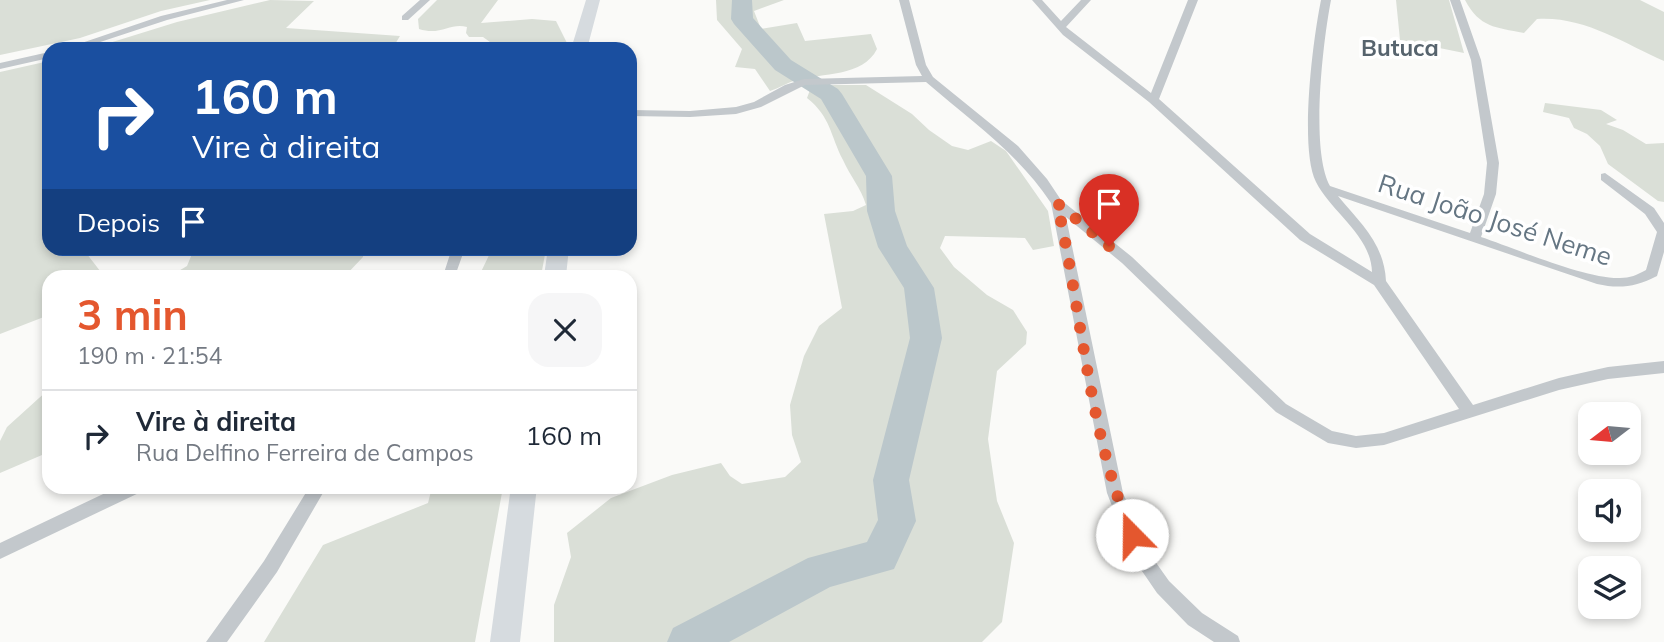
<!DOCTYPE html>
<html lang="pt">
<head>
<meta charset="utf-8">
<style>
  body { margin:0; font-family:Mulish,sans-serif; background:#f6f6f7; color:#1f2937; height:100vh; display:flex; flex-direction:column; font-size:26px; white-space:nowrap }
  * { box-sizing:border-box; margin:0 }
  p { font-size:23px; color:#747a83 }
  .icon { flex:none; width:38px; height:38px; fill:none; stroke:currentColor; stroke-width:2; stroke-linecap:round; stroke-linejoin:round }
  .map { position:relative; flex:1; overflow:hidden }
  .details { position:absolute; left:42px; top:270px; width:595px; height:224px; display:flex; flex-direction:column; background:#fff; border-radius:21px; box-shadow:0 4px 10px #0003 }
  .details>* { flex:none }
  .hud { position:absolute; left:42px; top:42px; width:595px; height:214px; border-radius:21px; box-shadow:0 4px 10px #0003; background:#1a4fa0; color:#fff; overflow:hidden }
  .needle { width:46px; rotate:254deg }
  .tools { position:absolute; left:1578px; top:402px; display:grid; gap:14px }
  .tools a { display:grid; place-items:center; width:63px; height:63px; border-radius:14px; background:#fff; box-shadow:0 4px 10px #0003; font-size:35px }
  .pin { position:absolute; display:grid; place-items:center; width:60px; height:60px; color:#fff; margin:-72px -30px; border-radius:50% 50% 50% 0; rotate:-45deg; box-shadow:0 0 7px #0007 }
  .pin .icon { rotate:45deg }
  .me { position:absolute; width:77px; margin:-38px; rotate:338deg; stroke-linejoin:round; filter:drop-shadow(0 0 5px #0008) }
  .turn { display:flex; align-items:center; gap:24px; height:147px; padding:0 35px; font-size:32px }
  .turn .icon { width:91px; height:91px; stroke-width:2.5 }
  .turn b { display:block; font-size:49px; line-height:60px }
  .then { display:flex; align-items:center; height:66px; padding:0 35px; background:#0003; gap:14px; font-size:26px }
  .round { display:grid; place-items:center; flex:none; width:74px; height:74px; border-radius:21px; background:#f6f6f7 }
  .summary { display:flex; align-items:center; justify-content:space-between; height:119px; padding:0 35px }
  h1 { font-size:42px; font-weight:700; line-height:52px; color:#e4572e }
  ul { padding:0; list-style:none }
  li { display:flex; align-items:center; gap:21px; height:91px; padding:0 35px; border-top:2px solid #e0e1e3 }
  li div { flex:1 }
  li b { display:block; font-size:26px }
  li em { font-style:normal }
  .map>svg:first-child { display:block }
  .green { fill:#dadfd7 }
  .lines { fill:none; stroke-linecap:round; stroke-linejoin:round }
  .river { fill:#bbc7cb; fill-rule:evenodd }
  .street { fill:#c3c8cc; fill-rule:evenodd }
  .primary { fill:#d6dbdf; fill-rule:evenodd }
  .route { stroke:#e4572e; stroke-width:12; stroke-dasharray:0 21.6 }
  .labels { text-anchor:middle; stroke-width:7; stroke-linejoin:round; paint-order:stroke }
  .far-neighbourhood-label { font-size:23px; font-weight:bold; fill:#57646e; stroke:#fff }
  .street-label { font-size:26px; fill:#657683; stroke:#fff }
</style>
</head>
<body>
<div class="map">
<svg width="1664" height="642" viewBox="0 0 1664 642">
  <rect width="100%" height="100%" fill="#fafaf8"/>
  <!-- green -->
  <path class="green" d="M 0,0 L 210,0 L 161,11 L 80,38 L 0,55 Z
    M 270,0 L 314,1 L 286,28 L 400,36 L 392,49 L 90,49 L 177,22 Z
    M 437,0 L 498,0 L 481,23 L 532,19 L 556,21 L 570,49 L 480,49 L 478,47 L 490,42 L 483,37 L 469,37 L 466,33 L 467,27 C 451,22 441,36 419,29 L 418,19 Z
    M 716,0 L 784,0 L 754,11 L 761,29 L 797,23 L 805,41 L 871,34 L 877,49 C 863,77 822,73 796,80 C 787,83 779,88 770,91 L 755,69 L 735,67 L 742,49 L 717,20 Z
    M 1396,0 L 1449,0 L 1464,53 L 1400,40 Z
    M 1465,0 L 1640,0 L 1664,12 L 1664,61 C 1623,43 1584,16 1537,19 L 1524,33 C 1495,27 1480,28 1465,0 Z
    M 49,61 L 49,248 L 83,249 L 104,276 L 49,276 L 49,315 L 0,334 L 0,72 Z
    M 821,85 L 866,85 L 912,114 L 929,130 L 952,146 L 968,150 L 991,141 L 1006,151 L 1048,211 L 1054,246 L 1033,250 L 1025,238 L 945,236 L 940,248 L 954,267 L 987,295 L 1013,310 L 1027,332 L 1026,344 L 997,371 L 988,439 L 997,501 L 1014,543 L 1002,622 L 982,642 L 554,642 L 554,605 L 571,557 L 567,533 L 611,498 L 672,475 L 721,463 L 730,476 L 742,484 L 785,477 L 801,462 L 792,435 L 790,405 L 804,356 L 819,326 L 842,308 L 824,214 L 853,211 L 866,205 C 861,188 850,176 843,160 C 830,135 831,117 807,98 L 810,90 Z
    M 1545,103 L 1601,110 L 1617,120 L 1606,124 L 1623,130 L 1646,144 L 1664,143 L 1664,202 L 1658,201 L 1608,164 L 1600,146 L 1587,134 L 1574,128 L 1569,118 L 1543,112 Z
    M 194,249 L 194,248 L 364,249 L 363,257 L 345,276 L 170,276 L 187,266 Z
    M 492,249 L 546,249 L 541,276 L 479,276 Z
    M 49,389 L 49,452 L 0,473 L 0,441 L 7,427 Z
    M 432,487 L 503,487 L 475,642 L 264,642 L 323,545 L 428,503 Z"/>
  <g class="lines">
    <!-- river -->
    <path class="river" d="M 732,0 L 752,0 L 753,18 L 791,60 L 838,89 L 842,94 L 892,176 L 895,211 L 907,246 L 934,288 L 942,338 L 909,480 L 916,521 L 894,569 L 830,587 L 729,642 L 667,642 L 673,628 L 808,558 L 867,542 L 878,520 L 873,480 L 910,338 L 904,288 L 878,247 L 867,211 L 866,176 L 821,99 L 775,70 L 734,24 L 731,19 Z"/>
    <!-- street -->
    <path class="street" d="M 227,0 L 244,0 L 167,20 L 79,49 L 64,49 L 161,16 Z
      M 420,0 L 430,0 L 408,20 L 402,20 L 402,16 Z
      M 899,0 L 909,0 L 926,65 L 933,77 L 1018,146 L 1047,179 L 1061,200 L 1132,257 L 1286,404 L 1332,431 L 1356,436 L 1384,433 L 1459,409 L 1374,285 L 1300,240 L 1149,102 L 1063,35 L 1032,0 L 1042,0 L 1061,21 L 1081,0 L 1091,0 L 1066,27 L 1151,93 L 1188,0 L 1198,0 L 1159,99 L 1310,234 L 1372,272 C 1371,235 1331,212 1316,182 C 1299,148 1313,39 1321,0 L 1331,0 C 1323,41 1310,150 1330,186 L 1470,233 L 1484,194 L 1487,163 L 1471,60 L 1450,0 L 1460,0 L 1481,60 L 1499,163 L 1496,194 L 1481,237 C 1517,249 1585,279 1620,278 C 1630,278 1637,275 1646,270 L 1657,232 L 1645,214 L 1601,180 L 1601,174 L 1605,173 L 1654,208 L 1664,223 L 1664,252 L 1657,276 C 1636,287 1619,289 1597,284 L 1338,196 C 1361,224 1384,243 1386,281 L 1473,405 L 1559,378 L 1608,367 L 1664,361 L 1664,373 L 1608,379 L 1559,390 L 1384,445 L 1356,448 L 1328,443 L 1276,412 L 1122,263 L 1066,217 L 1123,493 L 1147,550 L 1169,581 L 1202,613 L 1238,636 L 1240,642 L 1214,642 L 1188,625 L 1157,593 L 1131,555 L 1107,493 L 1051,203 C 1018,153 971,121 926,82 L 805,85 L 761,107 L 736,114 L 690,117 L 630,116 L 630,110 L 690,111 L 736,107 L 754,102 L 785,85 L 804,79 L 922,76 L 916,65 Z
      M 49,52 L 49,58 L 0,69 L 0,63 Z
      M 452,248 L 465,248 L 455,276 L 443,276 Z
      M 120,486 L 145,486 L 143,491 L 0,559 L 0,543 Z
      M 310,486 L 327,486 L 277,572 L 227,642 L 206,642 L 264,561 Z"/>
    <!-- primary -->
    <path class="primary" d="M 586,0 L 600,0 L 587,49 L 571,49 Z
      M 548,248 L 569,248 L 566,276 L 544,276 Z
      M 511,486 L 537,486 L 520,642 L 490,642 Z"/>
  </g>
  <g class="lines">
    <!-- route -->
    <path class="route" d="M 1109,246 L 1057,203 C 1082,312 1088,430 1132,535"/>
  </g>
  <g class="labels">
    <!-- far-neighbourhood labels -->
    <g class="far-neighbourhood-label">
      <text x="1400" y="56">Butuca</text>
    </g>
    <!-- street labels -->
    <g class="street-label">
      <text transform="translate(1495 220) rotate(18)" y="9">Rua João José Neme</text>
    </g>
  </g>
</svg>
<div class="tools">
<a><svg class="needle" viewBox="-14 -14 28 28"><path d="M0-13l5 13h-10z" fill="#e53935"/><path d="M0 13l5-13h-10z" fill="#747a83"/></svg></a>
<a><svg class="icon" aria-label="sound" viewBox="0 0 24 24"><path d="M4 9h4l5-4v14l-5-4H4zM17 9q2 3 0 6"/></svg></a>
<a><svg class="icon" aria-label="layers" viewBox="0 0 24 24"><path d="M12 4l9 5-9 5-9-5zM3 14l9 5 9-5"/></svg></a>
</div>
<div class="pin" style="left:1109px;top:246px;background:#d93025"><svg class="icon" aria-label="arrive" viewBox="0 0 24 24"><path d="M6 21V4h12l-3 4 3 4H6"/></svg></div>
<svg class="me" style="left:1132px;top:535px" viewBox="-20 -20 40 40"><circle r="19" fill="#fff"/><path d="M0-13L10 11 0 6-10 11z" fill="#e4572e"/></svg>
<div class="hud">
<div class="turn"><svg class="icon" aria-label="right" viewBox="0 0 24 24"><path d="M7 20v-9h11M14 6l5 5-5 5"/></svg><div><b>160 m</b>Vire à direita</div></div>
<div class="then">Depois<svg class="icon" aria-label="arrive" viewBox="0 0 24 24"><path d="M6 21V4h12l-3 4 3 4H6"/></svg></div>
</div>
<section class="details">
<div class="summary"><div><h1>3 min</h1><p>190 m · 21:54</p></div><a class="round"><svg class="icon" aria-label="close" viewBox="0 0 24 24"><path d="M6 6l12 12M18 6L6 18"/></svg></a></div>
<ul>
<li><svg class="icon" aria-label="right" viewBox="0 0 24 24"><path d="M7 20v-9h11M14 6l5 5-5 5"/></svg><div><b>Vire à direita</b><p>Rua Delfino Ferreira de Campos</p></div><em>160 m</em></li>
</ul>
</section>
</div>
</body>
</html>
